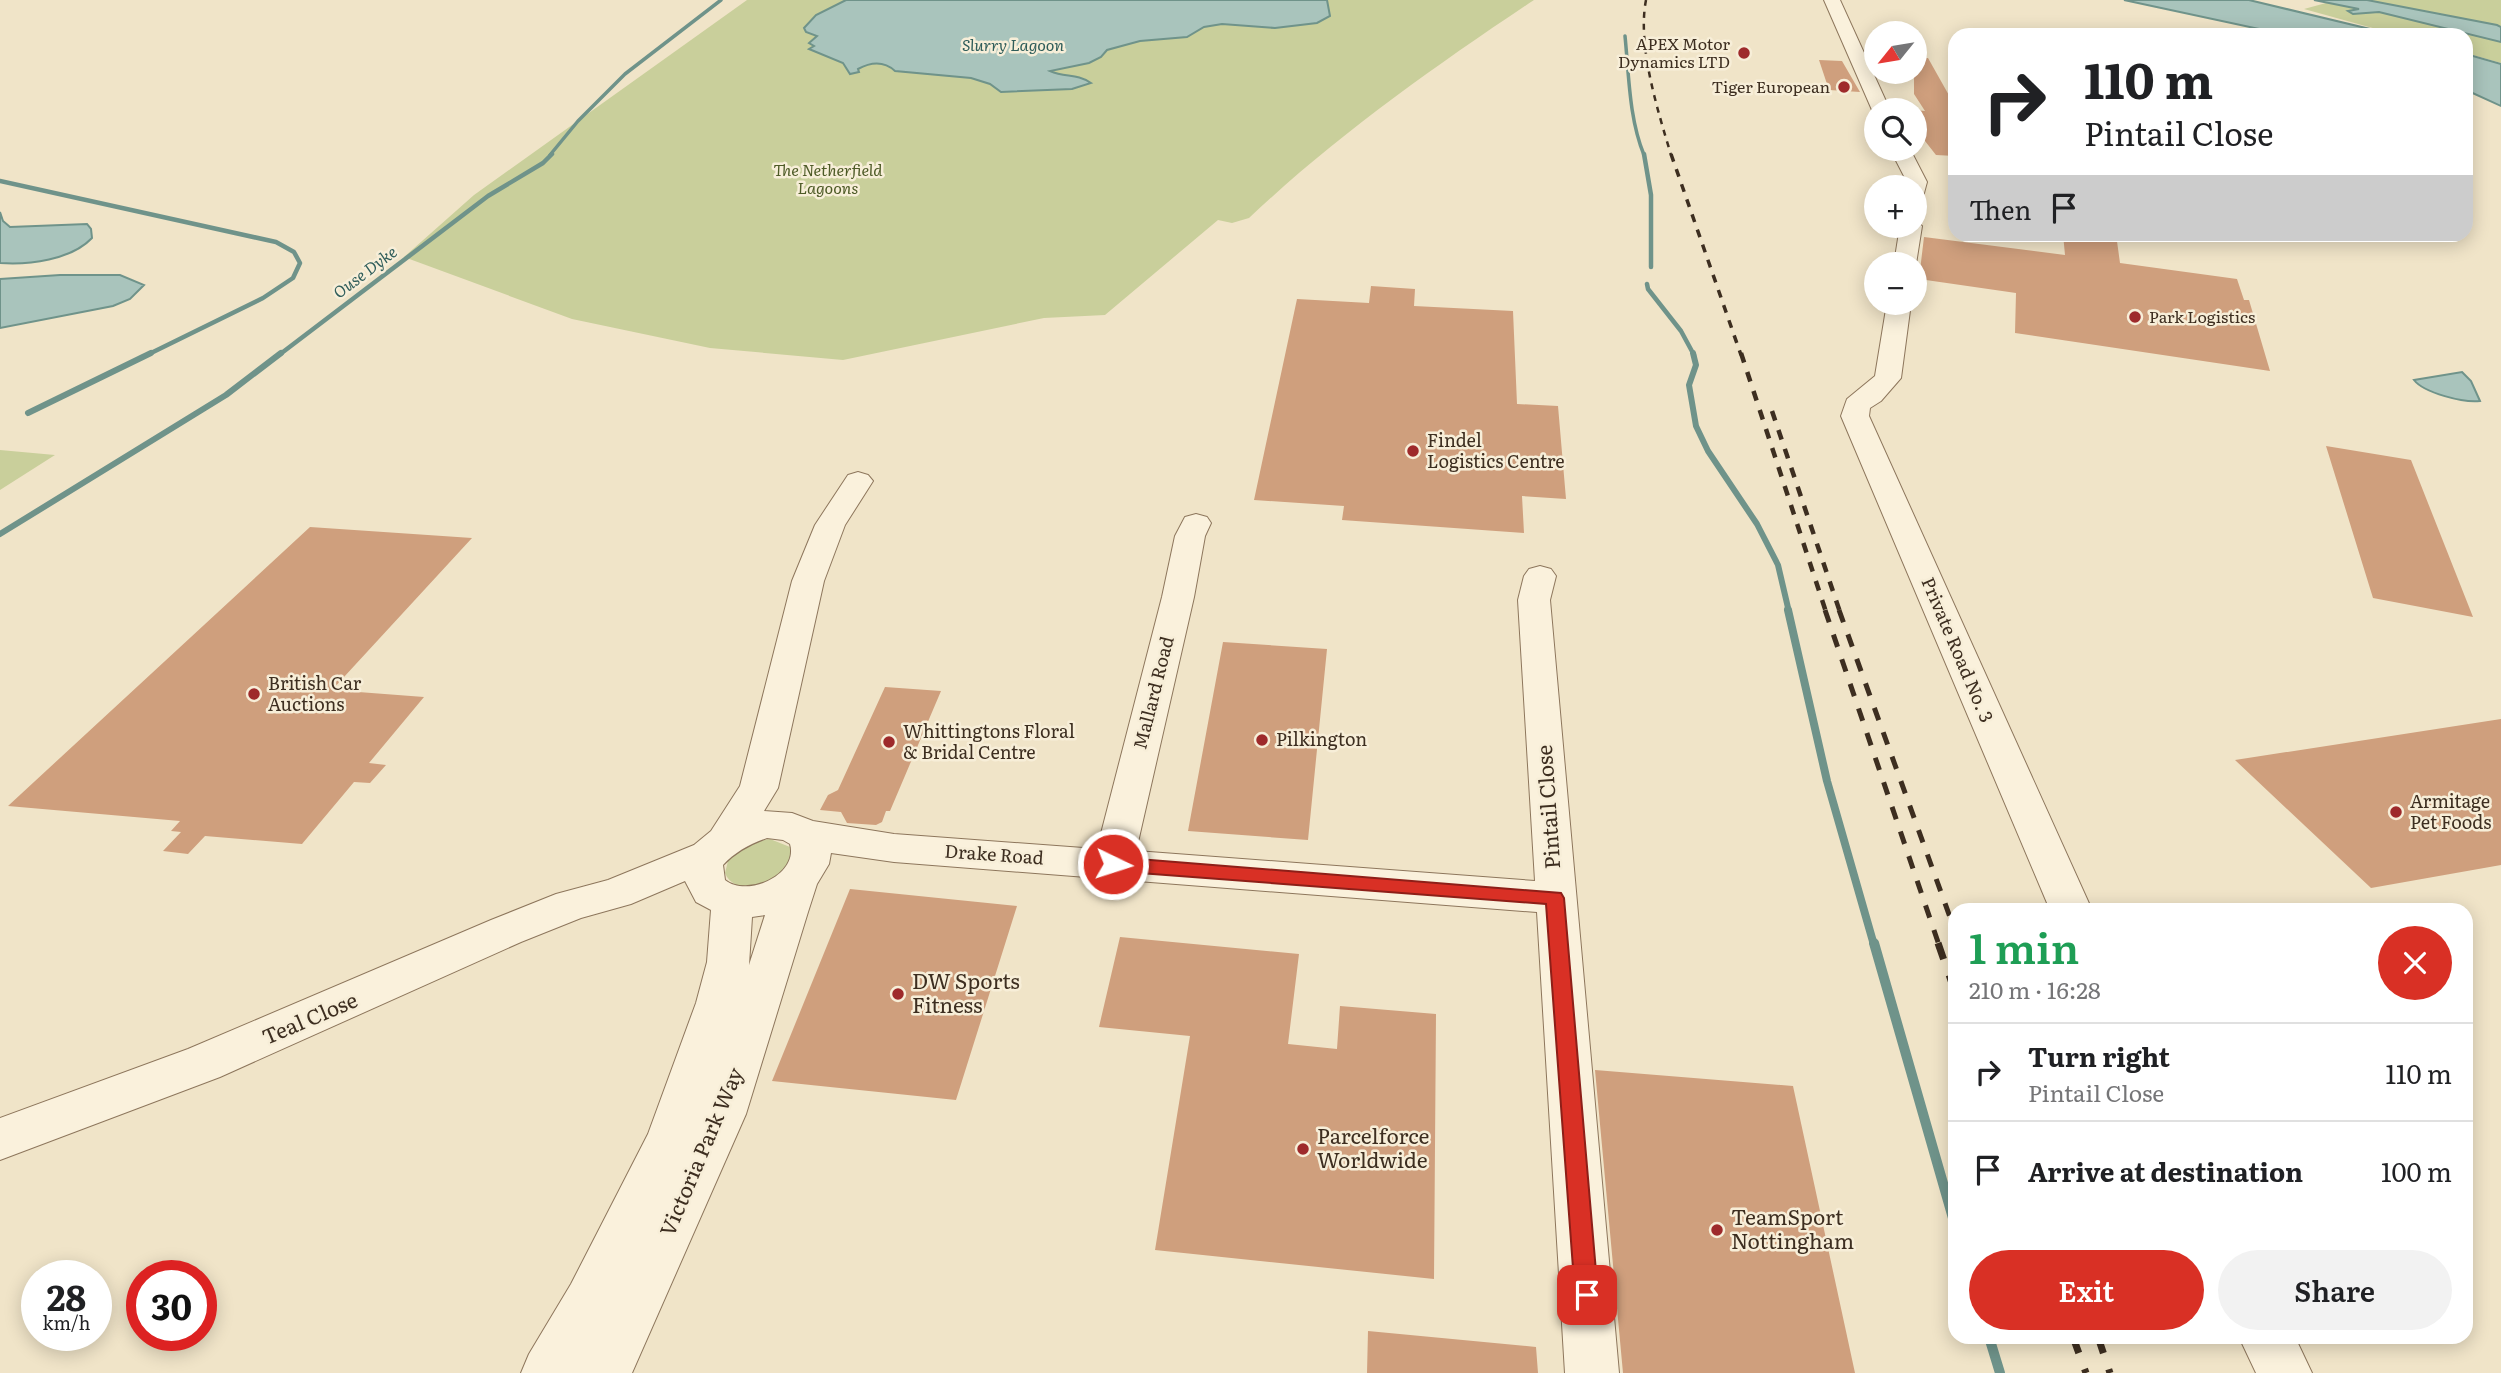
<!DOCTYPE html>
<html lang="en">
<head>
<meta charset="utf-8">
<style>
  body { margin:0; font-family:Literata,serif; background:#f2f2f2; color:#202124; height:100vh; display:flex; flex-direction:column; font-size:26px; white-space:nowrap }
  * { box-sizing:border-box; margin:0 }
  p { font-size:23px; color:#757577 }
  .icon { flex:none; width:38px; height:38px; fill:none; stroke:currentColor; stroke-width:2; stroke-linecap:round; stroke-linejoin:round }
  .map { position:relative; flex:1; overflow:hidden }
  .panel { position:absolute; left:1948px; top:903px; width:525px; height:441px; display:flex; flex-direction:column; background:#fff; border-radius:21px; box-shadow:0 4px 18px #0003 }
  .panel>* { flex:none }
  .top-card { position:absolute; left:1948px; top:28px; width:525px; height:214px; border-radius:21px; box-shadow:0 4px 18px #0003; background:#fff; color:#202124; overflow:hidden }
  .needle { width:46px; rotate:240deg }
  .fabs { position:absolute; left:1864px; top:21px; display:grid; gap:14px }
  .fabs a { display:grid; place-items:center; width:63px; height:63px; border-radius:50%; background:#fff; box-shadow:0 4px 18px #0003; font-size:35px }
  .speed { position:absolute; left:21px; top:1260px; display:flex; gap:14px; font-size:35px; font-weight:700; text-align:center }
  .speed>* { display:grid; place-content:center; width:91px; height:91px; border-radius:50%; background:#fff; box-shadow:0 4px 18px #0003; line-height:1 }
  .speed small { font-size:18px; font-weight:400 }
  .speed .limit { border:10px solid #d22; background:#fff; color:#111 }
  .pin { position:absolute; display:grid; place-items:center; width:60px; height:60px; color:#fff; margin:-30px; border-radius:14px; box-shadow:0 4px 10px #0006 }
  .me { position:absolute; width:77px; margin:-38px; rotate:94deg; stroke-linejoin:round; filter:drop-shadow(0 0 5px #0008) }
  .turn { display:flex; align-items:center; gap:24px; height:147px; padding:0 21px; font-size:32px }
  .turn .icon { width:91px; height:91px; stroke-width:2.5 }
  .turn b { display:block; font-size:49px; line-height:60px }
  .then { display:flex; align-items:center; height:66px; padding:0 21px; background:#0003; gap:14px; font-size:26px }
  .round { display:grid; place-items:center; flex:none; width:74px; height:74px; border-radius:37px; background:#f2f2f2 }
  .overview { display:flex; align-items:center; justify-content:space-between; height:119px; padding:0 21px }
  h1 { font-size:42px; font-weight:600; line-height:52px; color:#1e9e55 }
  .action { display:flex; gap:14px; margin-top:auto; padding:14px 21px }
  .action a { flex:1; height:80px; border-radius:42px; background:#d93025; color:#fff; font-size:28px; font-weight:600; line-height:80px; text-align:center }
  .action a+a { background:#f2f2f2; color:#202124 }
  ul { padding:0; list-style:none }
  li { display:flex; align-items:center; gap:21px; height:98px; padding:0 21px; border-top:2px solid #e0e0e0 }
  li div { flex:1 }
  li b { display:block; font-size:26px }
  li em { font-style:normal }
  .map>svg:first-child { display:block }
  .green { fill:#c9cf9b }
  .water { fill:#a9c4bc; stroke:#6f938a; stroke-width:2 }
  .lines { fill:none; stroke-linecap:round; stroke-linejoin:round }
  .stream-far4 { stroke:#6f938a; stroke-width:3.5 }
  .stream-far3 { stroke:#6f938a; stroke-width:4.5 }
  .stream-far2 { stroke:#6f938a; stroke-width:6 }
  .stream-far1 { stroke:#6f938a; stroke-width:8 }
  .stream { stroke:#6f938a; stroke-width:10 }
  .building { fill:#cf9f7d }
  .minor-casing { stroke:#8d765c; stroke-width:2 }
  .minor { fill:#faf1dc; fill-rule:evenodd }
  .rail-far4 { stroke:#3d2e20; stroke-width:2.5; stroke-dasharray:6 6; stroke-linecap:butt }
  .rail-far3 { stroke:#3d2e20; stroke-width:3.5; stroke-dasharray:8 8; stroke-linecap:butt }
  .rail-far2 { stroke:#3d2e20; stroke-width:4.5; stroke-dasharray:10 10; stroke-linecap:butt }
  .rail-far1 { stroke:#3d2e20; stroke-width:5; stroke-dasharray:13 13; stroke-linecap:butt }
  .rail { stroke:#3d2e20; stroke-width:7; stroke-dasharray:17 17; stroke-linecap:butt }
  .route { fill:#d93025; stroke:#8d1f18; stroke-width:2 }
  .poi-dot { fill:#9e2a2b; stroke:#f7eed8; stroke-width:2.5 }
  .labels { text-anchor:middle; stroke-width:5; stroke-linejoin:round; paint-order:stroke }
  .far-poi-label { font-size:16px; fill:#3d2e20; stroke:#f7eed8; text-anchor:end }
  .far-water-label { font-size:16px; font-style:italic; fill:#2f5d5a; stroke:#f7eed8 }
  .far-park-label { font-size:16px; font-style:italic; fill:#4d5a26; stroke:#f7eed8 }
  .poi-label { font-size:18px; fill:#3d2e20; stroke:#f7eed8; text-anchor:start }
  .street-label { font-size:18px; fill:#3d2e20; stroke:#f7eed8 }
  .near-street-label { font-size:21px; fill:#3d2e20; stroke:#f7eed8 }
  .near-poi-label { font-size:21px; fill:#3d2e20; stroke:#f7eed8; text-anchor:start }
</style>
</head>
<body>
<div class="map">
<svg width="2501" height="1373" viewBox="0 0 2501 1373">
  <rect width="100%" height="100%" fill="#f0e4c8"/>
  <!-- green -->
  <path class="green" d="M 747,0 L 1534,0 C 1435,66 1336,136 1249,218 L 1232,223 L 1218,220 L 1105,315 L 1044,318 L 843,360 L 710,348 L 572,319 L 404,257 L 474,195 Z
    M 2337,0 L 2501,0 L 2501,63 L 2466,53 L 2466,35 L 2398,35 L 2304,9 Z
    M 0,450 L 55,455 L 0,490 Z
    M 770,839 L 790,847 L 794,861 C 787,868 778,881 769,885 C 755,892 731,889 725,873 L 729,857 L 757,841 Z"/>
  <!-- water -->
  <path class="water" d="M 846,0 L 1327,0 L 1330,16 L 1317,23 L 1275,28 L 1222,24 L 1204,27 L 1187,37 L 1140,41 L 1107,50 L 1101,57 L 1089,63 L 1050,71 C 1066,78 1076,73 1091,83 L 1072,89 L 1001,92 L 990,84 L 971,78 L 895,71 C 884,61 871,62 858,69 L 859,72 L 850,74 L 843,63 L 809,49 L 814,46 L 809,43 L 817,36 L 806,32 L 804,28 L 816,15 Z
    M 2124,0 L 2249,0 L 2395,35 L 2287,35 Z
    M 2314,0 L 2367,0 L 2497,25 L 2501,27 L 2501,42 L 2379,12 L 2353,14 L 2348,11 L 2359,9 Z
    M 2466,54 L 2501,64 L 2501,106 L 2466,90 Z
    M 0,212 L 3,221 L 10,227 L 87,224 L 91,229 L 92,238 C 71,260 29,265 0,263 Z
    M 60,275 L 120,275 L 144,285 L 130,299 L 113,306 L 0,328 L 0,279 Z
    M 2462,372 L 2471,381 L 2480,401 C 2464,403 2424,393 2414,380 Z"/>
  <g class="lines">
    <!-- stream-far4 -->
    <path class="stream-far4" d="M 1625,36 C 1629,76 1629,118 1644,155
      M 550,155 L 578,121 L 625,74 L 721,0"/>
    <!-- stream-far3 -->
    <path class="stream-far3" d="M 1644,154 L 1651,195 L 1651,267
      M 0,181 L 276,242 L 294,252 L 300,263 L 293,278 L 263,298 L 147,355
      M 1647,284 L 1648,289 L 1681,331 L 1694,355
      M 279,355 L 488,196 L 543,163 L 552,154"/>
    <!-- stream-far2 -->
    <path class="stream-far2" d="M 1693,353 L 1696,365 L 1689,385 L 1696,426 L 1708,451 L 1757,524 L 1778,565 L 1789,612
      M 28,413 L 151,353
      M 0,534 L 226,395 L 281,353"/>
    <!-- stream-far1 -->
    <path class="stream-far1" d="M 1788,610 L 1827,781 L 1874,945"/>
    <!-- stream -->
    <path class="stream" d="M 1874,943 L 1955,1225
      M 1989,1337 L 2000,1373"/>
  </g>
  <!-- building -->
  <path class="building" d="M 1928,58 L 1955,106 L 1955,156 L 1936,155 L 1914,127 L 1914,110 L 1925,111 L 1914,94 L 1914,59 Z
    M 1819,60 L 1842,61 L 1860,92 L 1829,90 Z
    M 2063,234 L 2116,234 L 2120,263 L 2237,279 L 2244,300 L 2249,300 L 2270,371 L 2015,333 L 2016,293 L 1919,279 L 1924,237 L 2065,255 Z
    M 1371,286 L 1415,289 L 1414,306 L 1513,311 L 1517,404 L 1558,406 L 1566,499 L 1522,496 L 1524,533 L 1342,520 L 1344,506 L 1254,500 L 1297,299 L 1369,303 Z
    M 2326,446 L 2411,460 L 2473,617 L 2373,598 Z
    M 310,527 L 472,538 L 332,690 L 424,697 L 369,763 L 386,765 L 370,783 L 354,782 L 302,844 L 205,836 L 188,854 L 163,851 L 181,832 L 171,831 L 180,821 L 8,806 Z
    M 1223,642 L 1327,649 L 1308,840 L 1188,831 Z
    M 885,687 L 941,691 L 890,811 L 886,811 L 882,822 L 876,825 L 847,823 L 841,812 L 820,810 L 828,795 L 838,790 Z
    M 2501,719 L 2501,865 L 2371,888 L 2235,760 Z
    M 850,889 L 1017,906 L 956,1100 L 772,1081 Z
    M 1120,937 L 1299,954 L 1288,1044 L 1337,1049 L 1340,1006 L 1436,1014 L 1434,1279 L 1155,1250 L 1190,1036 L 1099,1027 Z
    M 1595,1070 L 1793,1086 L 1855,1373 L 1623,1373 Z
    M 1368,1331 L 1536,1347 L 1538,1373 L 1367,1373 Z"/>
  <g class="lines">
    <!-- minor casing -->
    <g class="minor-casing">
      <path id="minor" d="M 1824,0 L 1840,0 L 1890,110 L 1876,110 L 1876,114 L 1872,110 Z
        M 1890,149 L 1910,149 L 1927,182 L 1921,204 L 1914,206 L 1914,187 L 1906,187 L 1907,182 Z
        M 1914,220 L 1922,226 L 1916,264 L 1914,267 L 1914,264 L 1894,264 L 1900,226 L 1914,226 Z
        M 1887,303 L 1911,303 L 1901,378 L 1881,401 L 1870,408 L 1869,416 L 2092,910 L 2050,910 L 1841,416 L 1847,399 L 1875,376 Z
        M 858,472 L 868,475 L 873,481 L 845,525 L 824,581 L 778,788 L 764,811 L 792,813 L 813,821 L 894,834 L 1097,849 L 1162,597 L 1175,536 L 1185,517 L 1196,514 L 1207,517 L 1211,523 L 1205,536 L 1194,597 L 1136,851 L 1535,881 L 1518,600 L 1524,576 L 1529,569 L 1540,566 L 1551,569 L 1556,576 L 1550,600 L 1619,1373 L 1565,1373 L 1537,912 L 894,862 L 831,853 L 829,864 L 817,884 L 808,912 L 746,1114 L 632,1373 L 521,1373 L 529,1354 L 571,1284 L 648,1134 L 696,1003 L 707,962 L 711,910 L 696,902 L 685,881 L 631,904 L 581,918 L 521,942 L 220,1077 L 0,1160 L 0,1118 L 188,1049 L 491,920 L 556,894 L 608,880 L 694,845 L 711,831 L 740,786 L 792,581 L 815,525 L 848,475 ZM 767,838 L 783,840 L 790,844 C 799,875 747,898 725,880 L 723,865 C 735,852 750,844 767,838 ZM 765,915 L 749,965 L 752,917 Z
        M 2239,1337 L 2295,1337 L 2312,1373 L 2256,1373 Z"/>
    </g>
    <!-- minor -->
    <use href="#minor" class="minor"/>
    <!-- rail-far4 -->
    <path class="rail-far4" d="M 1646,0 C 1637,46 1658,111 1671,155"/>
    <!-- rail-far3 -->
    <path class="rail-far3" d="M 1671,154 L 1741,355"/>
    <!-- rail-far2 -->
    <path class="rail-far2" d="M 1741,353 L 1826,612
      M 1772,411 L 1840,612"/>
    <!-- rail-far1 -->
    <path class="rail-far1" d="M 1825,610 L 1939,945
      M 1839,610 L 1955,931"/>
    <!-- rail -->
    <path class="rail" d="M 1938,943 L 1955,992
      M 2073,1337 L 2086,1373
      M 2098,1337 L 2110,1373"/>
  </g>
  <!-- route -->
  <path class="route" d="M 1113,857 L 1561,893 L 1564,898 L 1598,1295 L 1595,1303 L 1587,1306 L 1578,1303 L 1575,1295 L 1546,904 L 1113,871 L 1106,869 L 1104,864 L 1106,859 Z"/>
  <!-- markers -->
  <g class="poi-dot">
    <circle cx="1744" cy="53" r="7"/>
    <circle cx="1844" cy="87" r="7"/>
    <circle cx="2135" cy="317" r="7"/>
    <circle cx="1413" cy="451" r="7"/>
    <circle cx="254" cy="694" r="7"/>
    <circle cx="1262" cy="740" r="7"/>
    <circle cx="889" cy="742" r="7"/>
    <circle cx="2396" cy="812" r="7"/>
    <circle cx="898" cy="994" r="7"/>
    <circle cx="1303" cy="1149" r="7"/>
    <circle cx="1717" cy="1230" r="7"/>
  </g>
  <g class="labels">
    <!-- far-poi labels -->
    <g class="far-poi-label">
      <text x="1730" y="50">APEX Motor<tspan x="1730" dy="18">Dynamics LTD</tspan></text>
      <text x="1830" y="93">Tiger European</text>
      <text x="2149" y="323" text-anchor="start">Park Logistics</text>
    </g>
    <!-- far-water labels -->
    <g class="far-water-label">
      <text x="1013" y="51">Slurry Lagoon</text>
      <text transform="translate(365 272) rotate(-37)" y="6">Ouse Dyke</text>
    </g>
    <!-- far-park labels -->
    <g class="far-park-label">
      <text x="828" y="176">The Netherfield<tspan x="828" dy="18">Lagoons</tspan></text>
    </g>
    <!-- poi labels -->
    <g class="poi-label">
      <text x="1427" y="447">Findel<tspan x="1427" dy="21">Logistics Centre</tspan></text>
      <text x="268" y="690">British Car<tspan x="268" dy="21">Auctions</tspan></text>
      <text x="903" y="738">Whittingtons Floral<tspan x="903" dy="21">&amp; Bridal Centre</tspan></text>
      <text x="1276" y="746">Pilkington</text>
      <text x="2410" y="808">Armitage<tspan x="2410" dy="21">Pet Foods</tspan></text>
    </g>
    <!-- street labels -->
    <g class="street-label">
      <text transform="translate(1957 650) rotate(67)" y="6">Private Road No. 3</text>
      <text transform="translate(1154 693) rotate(-76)" y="6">Mallard Road</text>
      <text transform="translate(994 855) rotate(4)" y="6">Drake Road</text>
    </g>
    <!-- near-street labels -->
    <g class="near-street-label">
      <text transform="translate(1549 807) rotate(-94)" y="7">Pintail Close</text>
      <text transform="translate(310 1019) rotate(-23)" y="7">Teal Close</text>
      <text transform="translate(702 1152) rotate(-67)" y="7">Victoria Park Way</text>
    </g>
    <!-- near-poi labels -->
    <g class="near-poi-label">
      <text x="912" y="989">DW Sports<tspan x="912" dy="24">Fitness</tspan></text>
      <text x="1317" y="1144">Parcelforce<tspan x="1317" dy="24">Worldwide</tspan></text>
      <text x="1731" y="1225">TeamSport<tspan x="1731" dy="24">Nottingham</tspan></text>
    </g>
  </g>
</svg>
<div class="fabs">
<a><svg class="needle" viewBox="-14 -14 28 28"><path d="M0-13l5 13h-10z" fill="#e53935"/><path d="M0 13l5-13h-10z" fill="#757577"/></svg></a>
<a><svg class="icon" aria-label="search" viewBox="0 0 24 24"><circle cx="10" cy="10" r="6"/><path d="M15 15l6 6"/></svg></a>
<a>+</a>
<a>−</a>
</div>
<div class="speed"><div>28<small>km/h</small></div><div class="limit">30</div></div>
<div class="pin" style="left:1587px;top:1295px;background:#d93025"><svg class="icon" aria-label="arrive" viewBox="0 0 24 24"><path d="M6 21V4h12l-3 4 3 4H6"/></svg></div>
<svg class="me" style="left:1113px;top:864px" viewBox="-20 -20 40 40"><circle r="17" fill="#d93025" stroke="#fff" stroke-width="3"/><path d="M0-11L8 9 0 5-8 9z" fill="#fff"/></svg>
<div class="top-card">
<div class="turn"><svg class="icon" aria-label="right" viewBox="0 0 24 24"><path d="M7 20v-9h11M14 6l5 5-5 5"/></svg><div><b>110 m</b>Pintail Close</div></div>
<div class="then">Then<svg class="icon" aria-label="arrive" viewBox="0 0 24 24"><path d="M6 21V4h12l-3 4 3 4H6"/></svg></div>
</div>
<section class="panel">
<div class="overview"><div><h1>1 min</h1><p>210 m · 16:28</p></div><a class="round" style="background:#d93025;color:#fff"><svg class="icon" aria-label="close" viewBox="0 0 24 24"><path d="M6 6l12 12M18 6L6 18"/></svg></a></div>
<ul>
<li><svg class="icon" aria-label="right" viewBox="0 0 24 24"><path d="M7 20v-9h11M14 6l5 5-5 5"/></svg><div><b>Turn right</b><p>Pintail Close</p></div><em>110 m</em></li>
<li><svg class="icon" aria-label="arrive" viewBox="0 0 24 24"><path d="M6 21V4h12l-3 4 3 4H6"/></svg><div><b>Arrive at destination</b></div><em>100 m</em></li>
</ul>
<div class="action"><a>Exit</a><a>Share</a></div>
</section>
</div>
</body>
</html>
